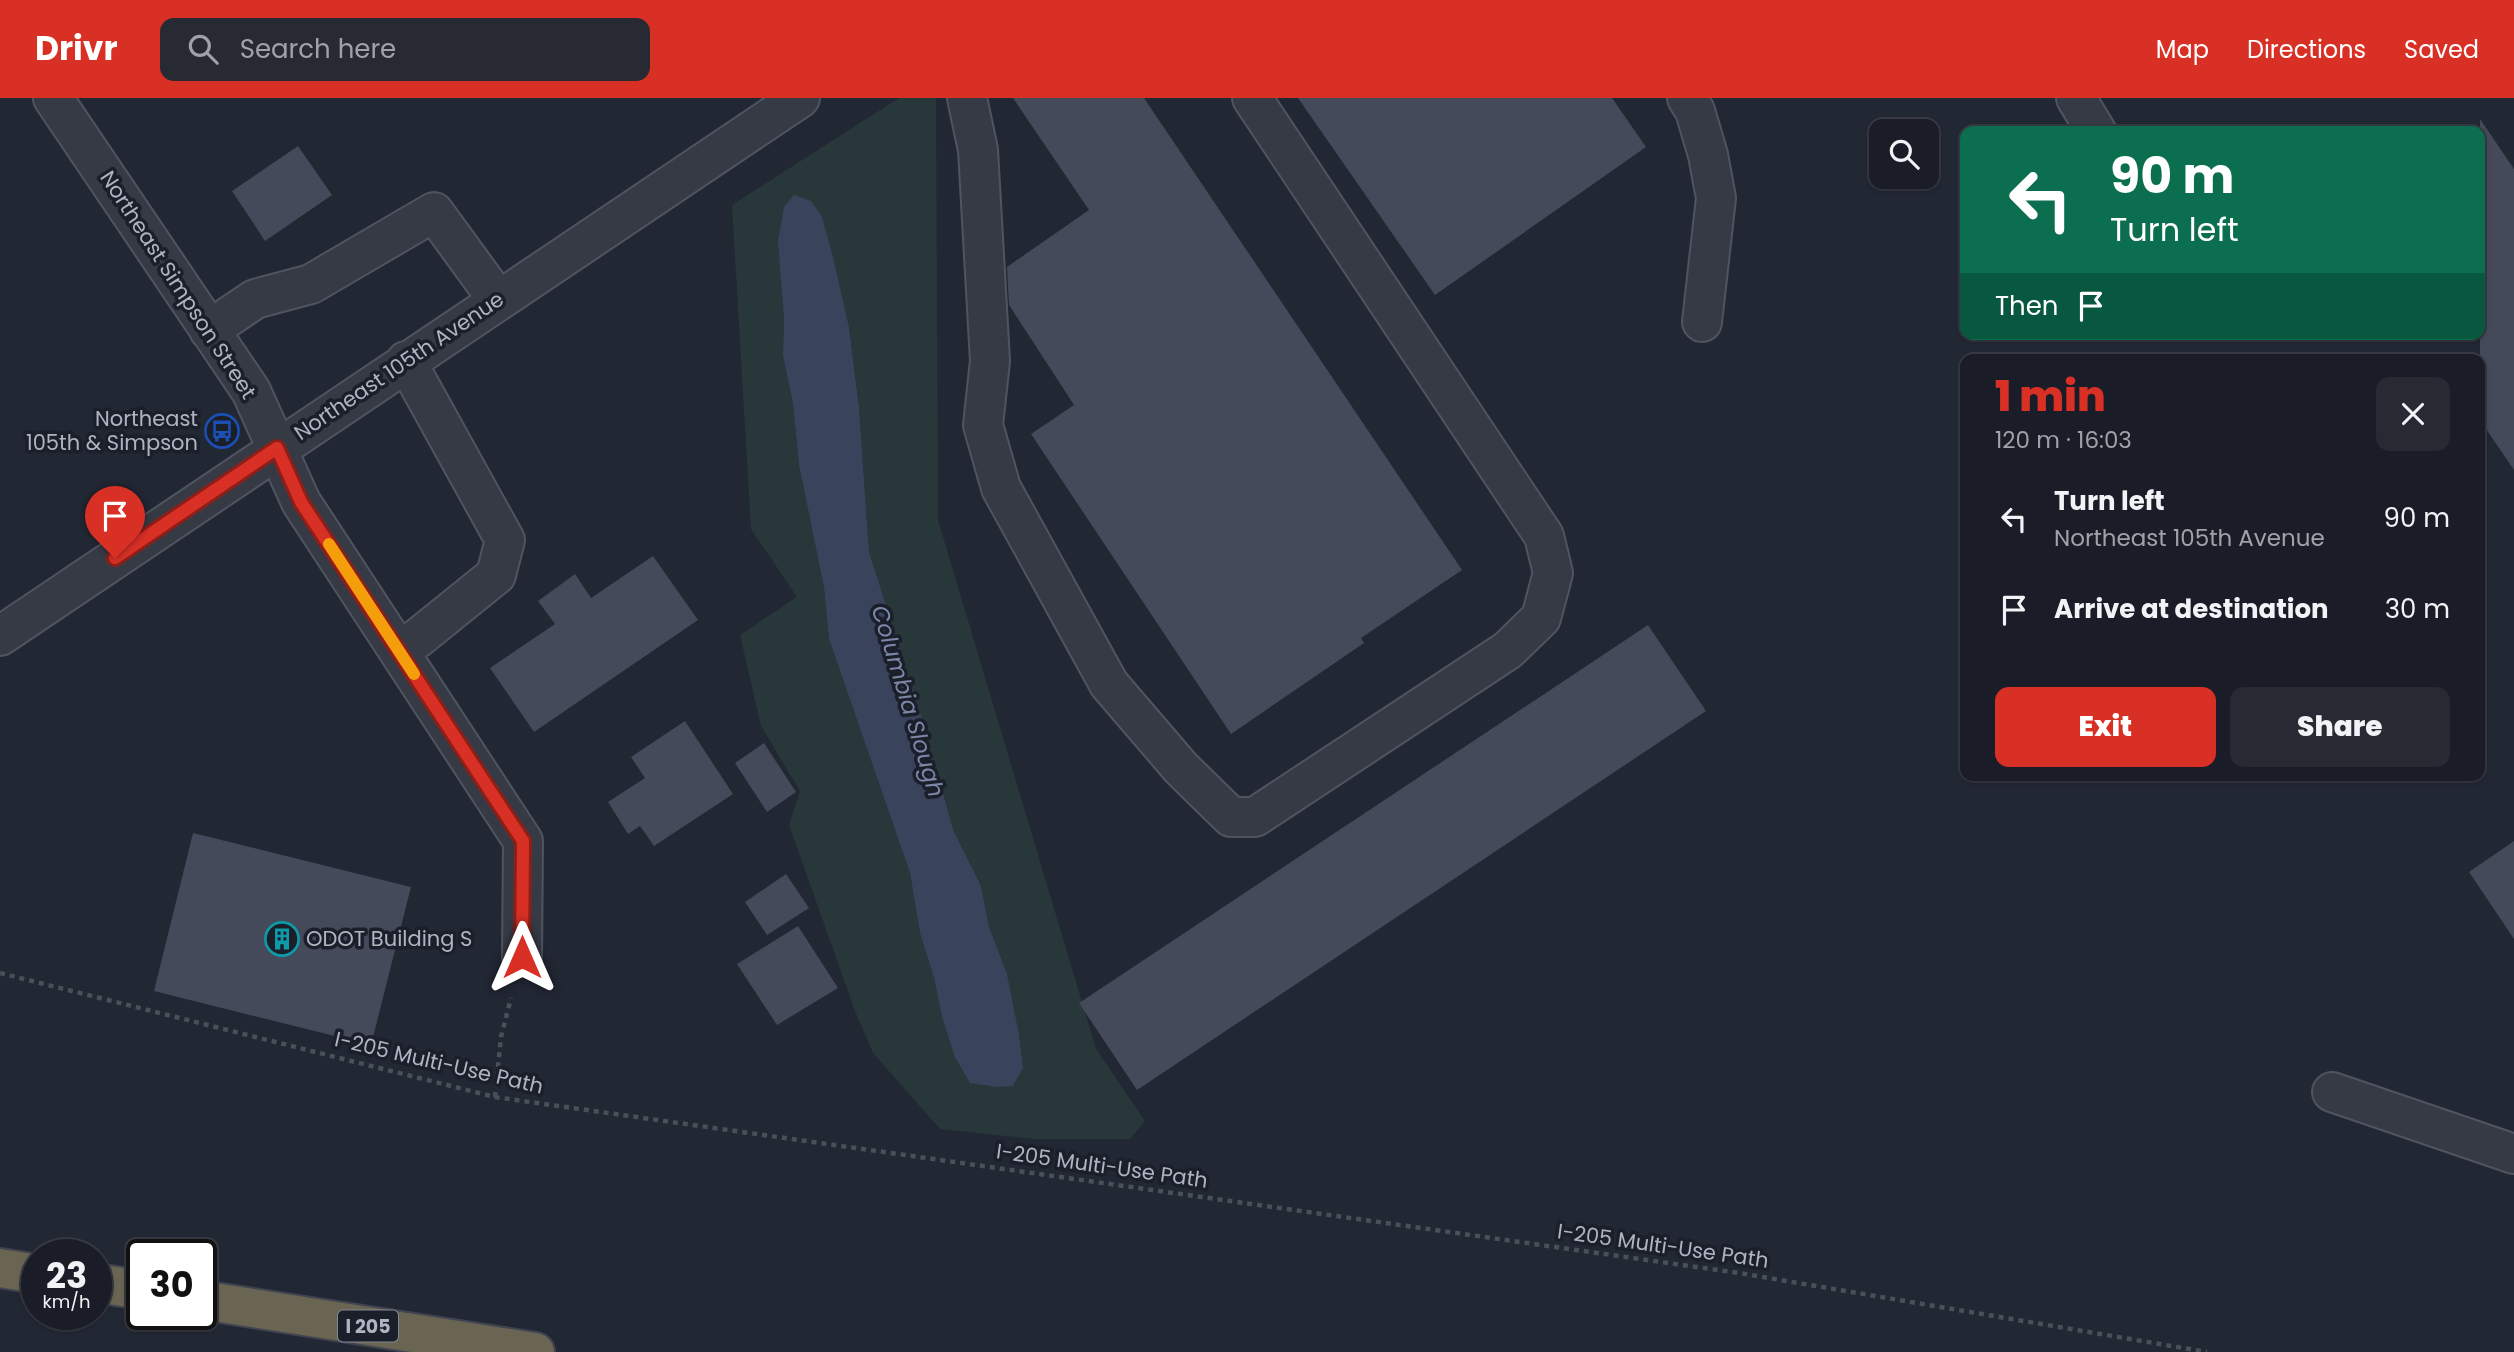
<!DOCTYPE html>
<html lang="en">
<head>
<meta charset="utf-8">
<style>
  body { margin:0; font-family:Poppins,sans-serif; background:#272a33; color:#f1f3f6; height:100vh; display:flex; flex-direction:column; font-size:26px; white-space:nowrap }
  * { box-sizing:border-box; margin:0 }
  p { font-size:23px; color:#9fa2a7 }
  .icon { flex:none; width:38px; height:38px; fill:none; stroke:currentColor; stroke-width:2; stroke-linecap:round; stroke-linejoin:round }
  .map { position:relative; flex:1; overflow:hidden }
  .details { position:absolute; left:1960px; top:256px; width:525px; height:427px; display:flex; flex-direction:column; background:#1a1d27; border-radius:14px; box-shadow:0 2px 5px #0004,0 0 0 2px #383b44 }
  .details>* { flex:none }
  .banner { position:absolute; left:1960px; top:28px; width:525px; height:214px; border-radius:14px; box-shadow:0 2px 5px #0004,0 0 0 2px #383b44; background:#0b6e4f; color:#fff; overflow:hidden }
  .fabs { position:absolute; left:1869px; top:21px; display:grid; gap:14px }
  .fabs a { display:grid; place-items:center; width:70px; height:70px; border-radius:14px; background:#1a1d27; box-shadow:0 2px 5px #0004,0 0 0 2px #383b44; font-size:35px }
  .speed { position:absolute; left:21px; top:1141px; display:flex; gap:14px; font-size:35px; font-weight:700; text-align:center }
  .speed>* { display:grid; place-content:center; width:91px; height:91px; border-radius:50%; background:#1a1d27; box-shadow:0 2px 5px #0004,0 0 0 2px #383b44; line-height:1 }
  .speed small { font-size:18px; font-weight:400 }
  .speed .limit { border:4px solid #111; border-radius:10px; background:#fff; color:#111 }
  .pin { position:absolute; display:grid; place-items:center; width:60px; height:60px; color:#fff; margin:-72px -30px; border-radius:50% 50% 50% 0; rotate:-45deg; box-shadow:0 0 7px #0007 }
  .pin .icon { rotate:45deg }
  .me { position:absolute; width:77px; margin:-38px; rotate:0deg; stroke-linejoin:round; filter:drop-shadow(0 0 5px #0008) }
  .turn { display:flex; align-items:center; gap:24px; height:147px; padding:0 35px; font-size:32px }
  .turn .icon { width:91px; height:91px; stroke-width:2.5 }
  .turn b { display:block; font-size:49px; line-height:60px }
  .then { display:flex; align-items:center; height:66px; padding:0 35px; background:#0003; gap:14px; font-size:26px }
  .round { display:grid; place-items:center; flex:none; width:74px; height:74px; border-radius:14px; background:#272a33 }
  .head { display:flex; align-items:center; justify-content:space-between; height:119px; padding:0 35px }
  h1 { font-size:42px; font-weight:800; line-height:52px; color:#d93025 }
  .primary-button { display:flex; gap:14px; margin-top:auto; padding:14px 35px }
  .primary-button a { flex:1; height:80px; border-radius:14px; background:#d93025; color:#fff; font-size:28px; font-weight:800; line-height:80px; text-align:center }
  .primary-button a+a { background:#272a33; color:#f1f3f6 }
  ul { padding:0; list-style:none }
  li { display:flex; align-items:center; gap:21px; height:91px; padding:0 35px }
  li div { flex:1 }
  li b { display:block; font-size:26px }
  li em { font-style:normal }
  header { display:flex; align-items:center; gap:42px; box-sizing:border-box; height:98px; padding:0 35px; background:#d93025; color:#fff }
  header strong { font-size:33px }
  nav { display:flex; gap:38px; margin-inline-start:auto; font-size:24px }
  .search { width:490px; height:63px; background:#272a33; display:flex; align-items:center; gap:18px; box-sizing:border-box; padding:0 24px; border-radius:14px; color:#9fa2a7; font-size:26px }
  .map>svg:first-child { display:block }
  .green { fill:#28373a; fill-rule:evenodd }
  .water { fill:#39435c }
  .building { fill:#444a59 }
  .lines { fill:none; stroke-linecap:round; stroke-linejoin:round }
  .minor-casing { stroke:#505460; stroke-width:42 }
  .highway-casing { stroke:#404450; stroke-width:42 }
  .path { stroke:#465257; stroke-width:4.5; stroke-dasharray:5 5; stroke-linecap:butt }
  .minor { stroke:#363a45; stroke-width:38 }
  .highway { stroke:#6a6553; stroke-width:38 }
  .route-casing { stroke:#8d1f18; stroke-width:18 }
  .route { stroke:#d93025; stroke-width:12 }
  .slow { stroke:#f59e0b; stroke-width:12 }
  .labels { text-anchor:middle; stroke-width:7; stroke-linejoin:round; paint-order:stroke }
  .shield { fill:#1b1f2a; stroke:#838794; stroke-width:2 }
  .shield-label { font-size:19px; font-weight:bold; fill:#b0b4c2 }
  .street-label { font-size:21px; fill:#b0b4c2; stroke:#1b1f2a }
  .poi-label { font-size:21px; fill:#b0b4c2; stroke:#1b1f2a; text-anchor:end }
  .water-label { font-size:23px; font-style:italic; fill:#7c87a7; stroke:#1b1f2a }
</style>
</head>
<body>
<header>
<strong>Drivr</strong>
<div class="search"><svg class="icon" aria-label="search" viewBox="0 0 24 24"><circle cx="10" cy="10" r="6"/><path d="M15 15l6 6"/></svg>Search here</div>
<nav><a>Map</a><a>Directions</a><a>Saved</a></nav>
</header>
<div class="map">
<svg width="2514" height="1254" viewBox="0 0 2514 1254">
  <rect width="100%" height="100%" fill="#222734"/>
  <!-- green -->
  <path class="green" d="M 899,0 L 936,0 L 938,422 L 1096,951 L 1145,1023 L 1130,1041 L 1034,1041 L 940,1031 L 873,955 L 855,913 L 789,727 L 800,693 L 761,628 L 740,537 L 797,499 L 751,431 L 732,107 ZM 834,163 L 849,229 L 859,309 L 869,454 L 916,600 L 954,734 L 981,788 L 989,829 L 1007,877 L 1019,936 L 1023,970 L 1013,988 L 942,919 L 934,880 L 920,835 L 910,775 L 829,541 L 824,490 L 799,367 L 793,306 L 783,258 L 784,220 Z"/>
  <!-- water -->
  <path class="water" d="M 794,97 L 811,103 L 822,119 L 834,163 L 849,229 L 859,309 L 869,454 L 916,600 L 954,734 L 981,788 L 989,829 L 1007,876 L 1019,936 L 1023,970 L 1013,988 L 997,989 L 970,985 L 955,959 L 942,919 L 934,880 L 920,835 L 910,775 L 829,541 L 824,490 L 799,367 L 793,306 L 783,258 L 784,220 L 778,143 L 784,109 Z"/>
  <!-- building -->
  <path class="building" d="M 1013,0 L 1144,0 L 1462,472 L 1361,540 L 1364,545 L 1231,636 L 1031,336 L 1074,307 L 1009,207 L 1007,169 L 1089,112 Z
    M 1298,0 L 1612,0 L 1646,49 L 1435,197 Z
    M 2480,21 L 2514,71 L 2514,372 L 2480,322 Z
    M 298,48 L 332,97 L 265,143 L 232,93 Z
    M 653,458 L 698,522 L 534,634 L 490,570 L 555,526 L 538,503 L 575,476 L 591,500 Z
    M 1648,527 L 1706,613 L 1137,992 L 1079,905 Z
    M 685,623 L 733,696 L 654,748 L 640,728 L 628,736 L 608,704 L 645,680 L 631,659 Z
    M 764,645 L 796,694 L 767,714 L 735,665 Z
    M 193,735 L 411,789 L 371,947 L 154,893 Z
    M 2514,743 L 2514,841 L 2469,774 Z
    M 786,776 L 809,810 L 767,837 L 745,804 Z
    M 798,828 L 838,890 L 777,927 L 737,866 Z"/>
  <g class="lines">
    <!-- minor casing -->
    <g class="minor-casing">
      <path id="minor" d="M 53,0 L 251,293 L 301,404 L 523,743 L 522,859
        M 967,0 L 978,52 L 990,263 L 983,327 L 1001,390 L 1109,586 L 1181,670 L 1231,719 L 1255,719 L 1508,552 L 1541,520 L 1553,475 L 1544,438 L 1252,0
        M 1687,0 L 1695,13 L 1708,57 L 1716,100 L 1702,224
        M 2076,0 L 2096,33
        M 209,232 L 255,201 L 311,186 L 434,114 L 498,202
        M 0,538 L 800,0
        M 398,552 L 418,540 L 496,477 L 505,442 L 406,263
        M 2332,994 L 2514,1056"/>
    </g>
    <!-- highway casing -->
    <g class="highway-casing">
      <path id="highway" d="M 0,1170 L 37,1176
        M 96,1185 L 142,1192
        M 201,1202 L 535,1254"/>
    </g>
    <!-- path -->
    <path class="path" d="M 0,875 L 495,999 L 1739,1175 L 2207,1254
      M 495,999 L 501,939 L 511,900"/>
    <!-- minor -->
    <use href="#minor" class="minor"/>
    <!-- highway -->
    <use href="#highway" class="highway"/>
  </g>
  <g class="lines">
    <!-- route casing -->
    <g class="route-casing">
      <path id="route" d="M 115,460 L 277,350 L 301,404 L 523,743 L 522,859"/>
    </g>
    <!-- route -->
    <use href="#route" class="route"/>
    <!-- slow -->
    <path class="slow" d="M 329,446 L 414,576"/>
  </g>
  <!-- icons -->
  <defs>
    <g id="bus-ring" transform="scale(1.75)"><circle r="9.5" fill="#1b1f2a" stroke="#1a4fb4" stroke-width="1.5"/><path d="M-5-6H5V4H4V6H2V4H-2V6H-4V4H-5ZM-3.5-4V0h7V-4ZM-3.5 1.2v1.5H-2V1.2ZM2 1.2v1.5H3.5V1.2Z" fill="#1a4fb4"/></g>
    <g id="building-ring" transform="scale(1.75)"><circle r="9.5" fill="#1b1f2a" stroke="#0f9aa8" stroke-width="1.5"/><path d="M-4-6H4V6H1V3H-1V6H-4ZM-2.5-4.3h1.7v1.8h-1.7ZM.8-4.3h1.7v1.8H.8ZM-2.5-1h1.7V.8h-1.7ZM.8-1h1.7V.8H.8Z" fill="#0f9aa8"/></g>
  </defs>
  <g fill-rule="evenodd">
    <use href="#bus-ring" x="222" y="333"/>
    <use href="#building-ring" x="282" y="841"/>
  </g>
  <g class="labels">
    <!-- shield labels -->
    <rect class="shield" x="338" y="1212.5" width="60" height="31" rx="5"/>
    <g class="shield-label">
      <text x="368" y="1235">I 205</text>
    </g>
    <!-- street labels -->
    <g class="street-label">
      <text transform="translate(178 187) rotate(57)" y="7">Northeast Simpson Street</text>
      <text transform="translate(399 268) rotate(-34)" y="7">Northeast 105th Avenue</text>
      <text transform="translate(439 965) rotate(13)" y="7">I-205 Multi-Use Path</text>
      <text transform="translate(1102 1068) rotate(8)" y="7">I-205 Multi-Use Path</text>
      <text transform="translate(1663 1148) rotate(8)" y="7">I-205 Multi-Use Path</text>
    </g>
    <!-- poi labels -->
    <g class="poi-label">
      <text x="198" y="328">Northeast<tspan x="198" dy="24">105th &amp; Simpson</tspan></text>
      <text x="306" y="848" text-anchor="start">ODOT Building S</text>
    </g>
    <!-- water labels -->
    <g class="water-label">
      <text transform="translate(908 603) rotate(73)" y="8">Columbia Slough</text>
    </g>
  </g>
</svg>
<div class="fabs">
<a><svg class="icon" aria-label="search" viewBox="0 0 24 24"><circle cx="10" cy="10" r="6"/><path d="M15 15l6 6"/></svg></a>
</div>
<div class="speed"><div>23<small>km/h</small></div><div class="limit">30</div></div>
<div class="pin" style="left:115px;top:460px;background:#d93025"><svg class="icon" aria-label="arrive" viewBox="0 0 24 24"><path d="M6 21V4h12l-3 4 3 4H6"/></svg></div>
<svg class="me" style="left:522px;top:859px" viewBox="-20 -20 40 40"><path d="M0-17L14 15 0 8-14 15z" fill="#d93025" stroke="#fff" stroke-width="4"/></svg>
<div class="banner">
<div class="turn"><svg class="icon" aria-label="left" viewBox="0 0 24 24"><path d="M17 20v-9H6M10 6l-5 5 5 5"/></svg><div><b>90 m</b>Turn left</div></div>
<div class="then">Then<svg class="icon" aria-label="arrive" viewBox="0 0 24 24"><path d="M6 21V4h12l-3 4 3 4H6"/></svg></div>
</div>
<section class="details">
<div class="head"><div><h1>1 min</h1><p>120 m · 16:03</p></div><a class="round"><svg class="icon" aria-label="close" viewBox="0 0 24 24"><path d="M6 6l12 12M18 6L6 18"/></svg></a></div>
<ul>
<li><svg class="icon" aria-label="left" viewBox="0 0 24 24"><path d="M17 20v-9H6M10 6l-5 5 5 5"/></svg><div><b>Turn left</b><p>Northeast 105th Avenue</p></div><em>90 m</em></li>
<li><svg class="icon" aria-label="arrive" viewBox="0 0 24 24"><path d="M6 21V4h12l-3 4 3 4H6"/></svg><div><b>Arrive at destination</b></div><em>30 m</em></li>
</ul>
<div class="primary-button"><a>Exit</a><a>Share</a></div>
</section>
</div>
</body>
</html>
